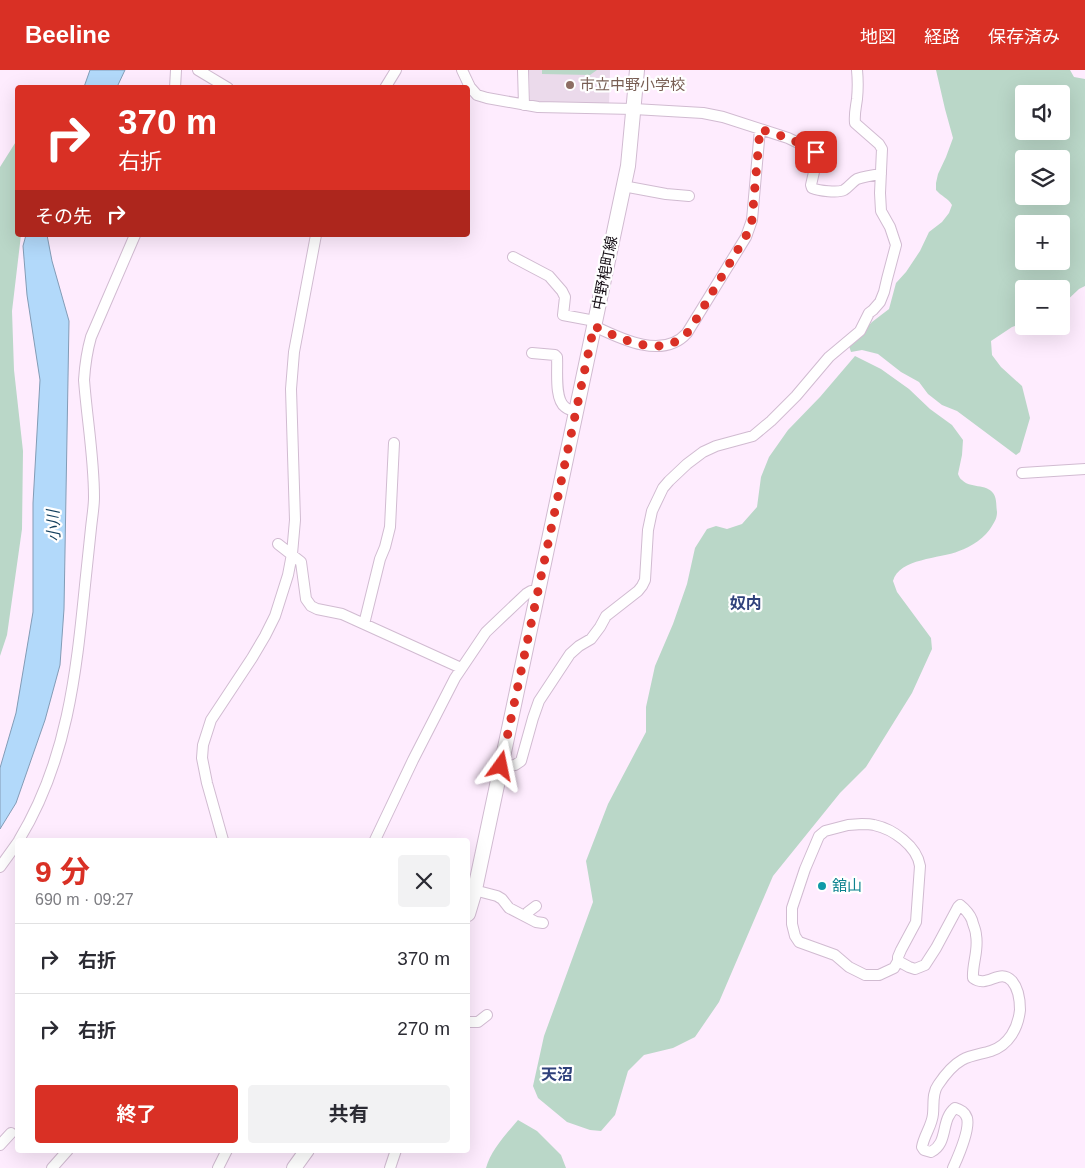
<!DOCTYPE html>
<html lang="ja">
<head>
<meta charset="utf-8">
<style>
  body { margin:0; font-family:Arial,"Noto Sans JP",sans-serif; background:#f2f2f3; color:#2b2b33; height:100vh; display:flex; flex-direction:column; font-size:19px; white-space:nowrap }
  * { box-sizing:border-box; margin:0 }
  p { font-size:16px; color:#7c7c81 }
  .icon { flex:none; width:28px; height:28px; fill:none; stroke:currentColor; stroke-width:2; stroke-linecap:round; stroke-linejoin:round }
  .map { position:relative; flex:1; overflow:hidden }
  .details { position:absolute; left:15px; top:768px; width:455px; height:315px; display:flex; flex-direction:column; background:#fff; border-radius:5px; box-shadow:0 5px 20px #0002 }
  .details>* { flex:none }
  .top-card { position:absolute; left:15px; top:15px; width:455px; height:152px; border-radius:5px; box-shadow:0 5px 20px #0002; background:#d93025; color:#fff; overflow:hidden }
  .controls { position:absolute; left:1015px; top:15px; display:grid; gap:10px }
  .controls a { display:grid; place-items:center; width:55px; height:55px; border-radius:5px; background:#fff; box-shadow:0 5px 20px #0002; font-size:25px }
  .pin { position:absolute; display:grid; place-items:center; width:42px; height:42px; color:#fff; margin:-21px; border-radius:10px; box-shadow:0 2px 8px #0006 }
  .me { position:absolute; width:55px; margin:-28px; rotate:12deg; stroke-linejoin:round; filter:drop-shadow(0 0 4px #0008) }
  .turn { display:flex; align-items:center; gap:18px; height:105px; padding:0 20px; font-size:22px }
  .turn .icon { width:65px; height:65px; stroke-width:2.5 }
  .turn b { display:block; font-size:35px; line-height:42px }
  .then { display:flex; align-items:center; height:48px; padding:0 20px; background:#0003; gap:10px; font-size:19px }
  .round { display:grid; place-items:center; flex:none; width:52px; height:52px; border-radius:5px; background:#f2f2f3 }
  .summary { display:flex; align-items:center; justify-content:space-between; height:85px; padding:0 20px }
  h1 { font-size:30px; font-weight:700; line-height:38px; color:#d93025 }
  .button { display:flex; gap:10px; margin-top:auto; padding:10px 20px }
  .button a { flex:1; height:58px; border-radius:5px; background:#d93025; color:#fff; font-size:20px; font-weight:700; line-height:58px; text-align:center }
  .button a+a { background:#f2f2f3; color:#2b2b33 }
  ul { padding:0; list-style:none }
  li { display:flex; align-items:center; gap:15px; height:70px; padding:0 20px; border-top:1px solid #e1e1e2 }
  li div { flex:1 }
  li b { display:block; font-size:19px }
  li em { font-style:normal }
  header { display:flex; align-items:center; gap:30px; box-sizing:border-box; height:70px; padding:0 25px; background:#d93025; color:#fff }
  header strong { font-size:24px }
  nav { display:flex; gap:28px; margin-inline-start:auto; font-size:18px }
  .map>svg:first-child { display:block }
  .education { fill:#ebdaeb }
  .green { fill:#bad7c8; fill-rule:evenodd }
  .water { fill:#b2d9fa; stroke:#839cb6 }
  .lines { fill:none; stroke-linecap:round; stroke-linejoin:round }
  .minor-casing { stroke:#d1bbd1; stroke-width:12 }
  .secondary-casing { stroke:#d1bbd1; stroke-width:16 }
  .minor { stroke:#fff; stroke-width:10 }
  .secondary { stroke:#fff; stroke-width:14 }
  .route { stroke:#d93025; stroke-width:9; stroke-dasharray:0 16.2 }
  .education-dot { fill:#8d6e63; stroke:#fff; stroke-width:2 }
  .culture-dot { fill:#0f9aa8; stroke:#fff; stroke-width:2 }
  .labels { text-anchor:middle; stroke-width:4.5; stroke-linejoin:round; paint-order:stroke }
  .education-label { font-size:15px; fill:#785e54; stroke:#fff; text-anchor:start }
  .street-label { font-size:15px; fill:#160f16; stroke:#fff }
  .culture-label { font-size:15px; fill:#0d838f; stroke:#fff; text-anchor:start }
  .water-label { font-size:16px; font-style:italic; fill:#113e5d; stroke:#fff }
  .neighbourhood-label { font-size:16px; font-weight:bold; fill:#2f417b; stroke:#fff }
</style>
</head>
<body>
<header>
<strong>Beeline</strong>
<nav><a>地図</a><a>経路</a><a>保存済み</a></nav>
</header>
<div class="map">
<svg width="1085" height="1098" viewBox="0 0 1085 1098">
  <rect width="100%" height="100%" fill="#feecfe"/>
  <!-- education -->
  <path class="education" d="M 529,0 L 610,0 L 609,36 L 541,33 L 530,31 Z"/>
  <!-- green -->
  <path class="green" d="M 542,0 L 597,0 L 590,5 L 542,4 Z
    M 936,0 L 1070,0 L 1074,7 L 1085,9 L 1085,216 L 1079,219 L 1061,236 L 1061,219 L 1024,219 L 1024,253 L 1012,257 L 991,271 L 992,285 L 1001,297 L 1022,316 L 1030,348 L 1020,382 L 1016,385 L 957,341 L 942,335 L 928,324 L 919,312 L 901,302 L 878,284 L 862,280 L 851,282 L 849,276 L 872,252 L 889,239 L 896,213 L 906,202 L 920,181 L 929,162 L 942,152 L 949,143 L 952,135 C 948,128 941,126 936,120 L 936,113 L 938,104 L 946,87 L 953,68 L 945,39 ZM 1024,24 L 1061,24 L 1061,61 L 1024,61 ZM 1024,89 L 1061,89 L 1061,126 L 1024,126 ZM 1024,154 L 1061,154 L 1061,191 L 1024,191 Z
    M 17,70 L 18,165 L 21,165 L 12,241 L 14,300 L 23,381 L 22,459 L 7,565 L 0,586 L 0,97 Z
    M 855,286 L 881,299 L 909,319 L 930,339 L 952,355 L 963,370 L 962,385 L 958,404 C 959,406 960,409 962,410 C 969,418 987,414 993,423 C 997,428 996,436 997,442 C 997,448 995,451 992,456 C 986,467 971,477 959,481 C 940,489 899,488 893,511 L 897,522 L 931,568 L 932,579 L 912,623 L 866,697 L 840,723 L 773,806 L 719,932 L 695,967 L 673,978 L 644,985 L 628,1001 L 615,1045 L 601,1061 L 590,1060 L 567,1052 L 538,1028 L 533,1016 L 544,966 L 593,832 L 586,791 L 608,734 L 646,662 L 646,637 L 655,596 L 673,554 L 687,514 L 695,478 L 707,459 L 716,456 L 727,459 L 742,454 L 757,437 L 761,407 L 769,387 L 788,360 L 820,327 Z
    M 518,1050 L 537,1061 L 561,1085 L 566,1098 L 486,1098 C 491,1080 506,1064 518,1050 Z"/>
  <!-- water -->
  <path class="water" d="M 90,0 L 125,0 L 117,17 L 84,17 Z
    M 26,165 L 47,165 L 52,191 L 69,251 L 64,539 L 60,595 L 45,650 L 16,733 L 0,759 L 0,698 L 16,643 L 33,542 L 33,433 L 40,310 L 27,225 L 23,176 Z"/>
  <g class="lines">
    <!-- minor casing -->
    <g class="minor-casing">
      <path id="minor" d="M 198,0 L 228,18
        M 462,0 L 470,17 L 477,25 L 487,28 L 538,37 L 634,39 L 703,43 L 723,47 L 788,68 L 813,80 L 817,85 L 817,89 L 811,115 L 812,118 C 819,121 838,123 844,120 C 849,117 852,112 857,109 C 863,107 874,105 881,104
        M 523,0 L 524,35
        M 175,18 L 176,0
        M 385,18 L 396,0
        M 623,116 L 666,124 L 689,126
        M 513,187 L 549,206 L 562,221 L 565,227 L 563,245 L 595,251
        M 594,256 C 621,269 663,290 687,263 L 746,167 L 752,150 L 760,59
        M 532,283 L 555,285 L 557,287 C 558,299 554,329 565,337 C 568,340 573,340 576,342
        M 1022,403 L 1085,399
        M 278,474 L 301,492 L 306,529 L 311,536 L 317,539 L 342,544 L 461,598
        M 364,554 L 380,489 L 385,477 L 390,457 L 394,373
        M 501,696 L 515,695 L 521,691 L 533,648 L 539,631 L 570,584 L 579,576 L 591,569 L 600,557 L 606,546 L 638,521 L 642,516 L 645,510 L 648,460 L 652,441 L 663,418 L 669,411 L 687,394 L 703,382 L 716,376 L 753,366 L 771,351 L 796,326 L 829,287 L 860,261 L 869,243 L 873,240 L 880,232 L 884,222 L 887,209 L 896,175 L 890,157 L 881,141 L 880,123 L 882,79 L 879,74 L 855,53 C 854,44 856,37 857,29 C 858,19 858,10 857,0
        M 862,754 C 866,754 870,754 874,755 C 893,759 917,776 920,796 L 916,852 L 901,880 L 898,887 L 898,891 L 894,898 L 879,905 L 865,905 L 849,897 L 835,885 L 799,872 L 795,866 L 792,854 L 792,838 L 805,799 L 819,766 L 825,761 L 848,755 Z
        M 19,770 C 67,691 76,605 85,515 C 87,496 89,477 91,458 C 92,448 94,437 94,427 C 94,388 87,349 84,310 C 85,295 87,281 91,267 L 135,165
        M 223,770 L 207,713 L 202,688 L 203,675 L 211,650 L 252,588 L 265,566 L 275,546 L 288,505 L 292,484 L 295,450 L 291,319 L 294,282 L 316,165
        M 375,770 L 413,690 L 455,608 L 486,562 L 526,524 L 531,521 L 538,521
        M 0,797 L 18,772
        M 474,820 L 497,826 L 502,829 L 509,838 L 536,852 L 543,853
        M 526,846 L 528,842 L 536,836
        M 898,891 L 909,897 L 915,899 L 925,895 L 936,878 L 958,837 L 960,835 C 965,839 970,845 972,850 C 973,855 976,860 976,865 C 979,880 972,894 973,908 C 988,919 999,897 1012,911 C 1018,918 1020,930 1020,940 C 1018,958 1009,975 991,981 C 982,984 971,985 962,990 C 953,995 944,1006 938,1015 C 932,1023 934,1034 933,1044 C 932,1056 924,1065 922,1077 L 924,1080 L 931,1082 C 949,1073 940,1050 955,1038 C 961,1040 965,1042 967,1048 C 970,1059 958,1087 953,1098
        M 468,952 L 478,952 L 487,945
        M 0,1075 L 11,1063
        M 52,1098 L 68,1080
        M 218,1098 L 227,1080
        M 390,1098 L 396,1080"/>
    </g>
    <!-- secondary casing -->
    <g class="secondary-casing">
      <path id="secondary" d="M 468,844 L 474,824 L 628,96 L 637,0
        M 294,1098 L 307,1080"/>
    </g>
    <!-- minor -->
    <use href="#minor" class="minor"/>
    <!-- secondary -->
    <use href="#secondary" class="secondary"/>
  </g>
  <g class="lines">
    <!-- route -->
    <path class="route" d="M 501,696 L 594,256 C 623,270 667,292 691,258 L 746,166 L 752,150 L 760,59 L 788,68 L 810,78 L 816,82"/>
  </g>
  <!-- markers -->
  <circle class="education-dot" cx="570" cy="15" r="5"/>
  <circle class="culture-dot" cx="822" cy="816" r="5"/>
  <g class="labels">
    <!-- education labels -->
    <g class="education-label">
      <text x="580" y="20">市立中野小学校</text>
    </g>
    <!-- street labels -->
    <g class="street-label">
      <text transform="translate(605 203) rotate(-79)" y="5">中野梍町線</text>
    </g>
    <!-- culture labels -->
    <g class="culture-label">
      <text x="832" y="821">舘山</text>
    </g>
    <!-- water labels -->
    <g class="water-label">
      <text transform="translate(53 456) rotate(-92)" y="6">小川</text>
    </g>
    <!-- neighbourhood labels -->
    <g class="neighbourhood-label">
      <text x="746" y="539">奴内</text>
      <text x="557" y="1010">天沼</text>
    </g>
  </g>
</svg>
<div class="controls">
<a><svg class="icon" aria-label="sound" viewBox="0 0 24 24"><path d="M4 9h4l5-4v14l-5-4H4zM17 9q2 3 0 6"/></svg></a>
<a><svg class="icon" aria-label="layers" viewBox="0 0 24 24"><path d="M12 4l9 5-9 5-9-5zM3 14l9 5 9-5"/></svg></a>
<a>+</a>
<a>−</a>
</div>
<div class="pin" style="left:816px;top:82px;background:#d93025"><svg class="icon" aria-label="arrive" viewBox="0 0 24 24"><path d="M6 21V4h12l-3 4 3 4H6"/></svg></div>
<svg class="me" style="left:501px;top:696px" viewBox="-20 -20 40 40"><path d="M0-17L14 15 0 8-14 15z" fill="#d93025" stroke="#fff" stroke-width="4"/></svg>
<div class="top-card">
<div class="turn"><svg class="icon" aria-label="right" viewBox="0 0 24 24"><path d="M7 20v-9h11M14 6l5 5-5 5"/></svg><div><b>370 m</b>右折</div></div>
<div class="then">その先<svg class="icon" aria-label="right" viewBox="0 0 24 24"><path d="M7 20v-9h11M14 6l5 5-5 5"/></svg></div>
</div>
<section class="details">
<div class="summary"><div><h1>9 分</h1><p>690 m · 09:27</p></div><a class="round"><svg class="icon" aria-label="close" viewBox="0 0 24 24"><path d="M6 6l12 12M18 6L6 18"/></svg></a></div>
<ul>
<li><svg class="icon" aria-label="right" viewBox="0 0 24 24"><path d="M7 20v-9h11M14 6l5 5-5 5"/></svg><div><b>右折</b></div><em>370 m</em></li>
<li><svg class="icon" aria-label="right" viewBox="0 0 24 24"><path d="M7 20v-9h11M14 6l5 5-5 5"/></svg><div><b>右折</b></div><em>270 m</em></li>
</ul>
<div class="button"><a>終了</a><a>共有</a></div>
</section>
</div>
</body>
</html>
